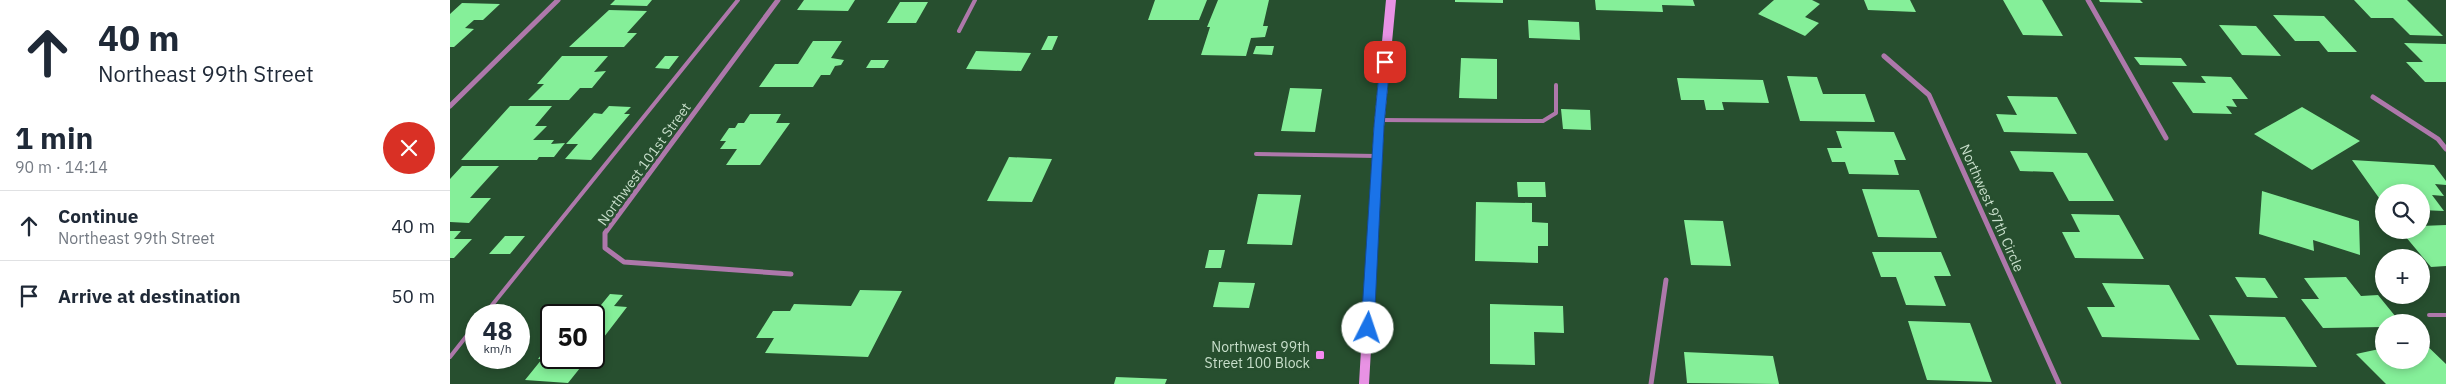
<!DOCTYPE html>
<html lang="en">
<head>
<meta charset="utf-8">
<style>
  body { margin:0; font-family:"IBM Plex Sans",sans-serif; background:#f6f6f7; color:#1f2937; height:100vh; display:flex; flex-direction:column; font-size:19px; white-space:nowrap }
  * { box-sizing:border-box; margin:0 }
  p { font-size:16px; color:#747a83 }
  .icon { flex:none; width:28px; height:28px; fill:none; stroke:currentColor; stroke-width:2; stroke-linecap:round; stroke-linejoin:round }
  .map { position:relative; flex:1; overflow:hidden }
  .sheet { display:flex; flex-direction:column; background:#fff; width:450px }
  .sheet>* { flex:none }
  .guide { background:#fff; color:#1f2937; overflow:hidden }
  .buttons { position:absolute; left:1925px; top:184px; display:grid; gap:10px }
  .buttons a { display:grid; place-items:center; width:55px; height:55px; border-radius:50%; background:#fff; box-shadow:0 2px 8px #0003; font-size:25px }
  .speed { position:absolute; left:15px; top:304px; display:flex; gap:10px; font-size:25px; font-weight:700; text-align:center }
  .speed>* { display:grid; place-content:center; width:65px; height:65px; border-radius:50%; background:#fff; box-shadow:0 2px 8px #0003; line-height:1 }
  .speed small { font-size:12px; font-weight:400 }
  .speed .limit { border:2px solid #111; border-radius:8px; background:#fff; color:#111 }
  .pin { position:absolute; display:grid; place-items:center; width:42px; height:42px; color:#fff; margin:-21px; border-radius:10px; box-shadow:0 2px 8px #0006 }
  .me { position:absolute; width:55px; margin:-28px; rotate:4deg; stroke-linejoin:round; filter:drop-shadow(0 0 4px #0008) }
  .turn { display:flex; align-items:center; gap:18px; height:105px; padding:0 15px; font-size:22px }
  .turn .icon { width:65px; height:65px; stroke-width:2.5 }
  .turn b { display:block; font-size:35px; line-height:42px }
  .round { display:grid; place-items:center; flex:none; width:52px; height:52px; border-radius:26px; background:#f6f6f7 }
  .headline { display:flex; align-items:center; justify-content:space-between; height:85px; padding:0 15px }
  h1 { font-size:30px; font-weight:800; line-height:38px }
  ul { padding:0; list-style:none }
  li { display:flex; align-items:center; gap:15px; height:70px; padding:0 15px; border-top:1px solid #e0e1e3 }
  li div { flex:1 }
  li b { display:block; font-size:19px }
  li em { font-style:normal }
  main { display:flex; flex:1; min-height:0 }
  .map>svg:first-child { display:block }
  .building { fill:#85ef99 }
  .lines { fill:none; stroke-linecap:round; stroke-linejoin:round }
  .lane { stroke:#ae78ab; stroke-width:4 }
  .street { stroke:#ae78ab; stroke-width:5 }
  .secondary { stroke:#e892e4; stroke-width:10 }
  .route { fill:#1a73e8; stroke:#114b97 }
  .poi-dot { fill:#f489f0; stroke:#274f2f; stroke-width:2 }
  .labels { text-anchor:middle; stroke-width:5; stroke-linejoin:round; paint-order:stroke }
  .street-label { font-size:14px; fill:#c8dfcb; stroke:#274f2f }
  .poi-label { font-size:14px; fill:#c8dfcb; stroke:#274f2f; text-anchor:end }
</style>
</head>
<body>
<main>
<section class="sheet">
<div class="guide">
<div class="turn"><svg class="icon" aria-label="ahead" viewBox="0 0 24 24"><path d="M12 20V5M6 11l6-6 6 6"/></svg><div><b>40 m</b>Northeast 99th Street</div></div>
</div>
<div class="headline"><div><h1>1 min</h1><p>90 m · 14:14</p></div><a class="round" style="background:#d93025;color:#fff"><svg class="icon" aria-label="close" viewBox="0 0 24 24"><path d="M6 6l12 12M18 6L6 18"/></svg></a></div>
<ul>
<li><svg class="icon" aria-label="ahead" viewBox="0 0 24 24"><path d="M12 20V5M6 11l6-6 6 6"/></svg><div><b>Continue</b><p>Northeast 99th Street</p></div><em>40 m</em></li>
<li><svg class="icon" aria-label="arrive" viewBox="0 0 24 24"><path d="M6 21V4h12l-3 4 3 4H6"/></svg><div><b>Arrive at destination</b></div><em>50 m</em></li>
</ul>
</section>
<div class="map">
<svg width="1996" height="384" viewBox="0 0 1996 384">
  <rect width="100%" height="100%" fill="#274f2f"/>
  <!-- building -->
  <path class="building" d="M 165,0 L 202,0 L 197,6 L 160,5 Z
    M 354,0 L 405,0 L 398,11 L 347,10 Z
    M 705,0 L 757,0 L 749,20 L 698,20 Z
    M 768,0 L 819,0 L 813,26 L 818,26 L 815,37 L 801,38 L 796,56 L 751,55 L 760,27 L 757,27 Z
    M 1005,0 L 1053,0 L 1053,3 L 1005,2 Z
    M 1145,0 L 1243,0 L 1245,6 L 1212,5 L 1213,12 L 1146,10 Z
    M 1324,0 L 1362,0 L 1370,4 L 1355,17 L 1369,23 L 1355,36 L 1308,14 Z
    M 1414,0 L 1460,0 L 1466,12 L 1418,10 Z
    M 1553,0 L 1592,0 L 1613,36 L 1573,35 Z
    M 1649,0 L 1690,0 L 1693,3 L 1650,2 Z
    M 1904,0 L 1957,0 L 1993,36 L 1960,35 L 1943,18 L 1921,18 Z
    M 450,2 L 478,2 L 466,23 L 437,23 Z
    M 12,3 L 50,4 L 33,20 L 24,20 L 15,28 L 24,29 L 4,47 L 0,47 L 0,14 Z
    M 159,10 L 197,11 L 177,33 L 187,33 L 174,47 L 119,47 Z
    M 1823,15 L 1874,16 L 1907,52 L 1878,52 L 1869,41 L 1845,41 Z
    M 1078,20 L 1129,22 L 1130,40 L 1079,38 Z
    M 1769,25 L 1806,26 L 1831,56 L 1792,55 Z
    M 598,36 L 608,36 L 602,50 L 591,50 Z
    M 363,41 L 392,41 L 381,58 L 394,60 L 391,65 L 385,66 L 380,75 L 371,75 L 363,87 L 309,87 L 325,64 L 348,64 Z
    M 1954,43 L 1996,44 L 1996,82 L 1975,82 L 1956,62 L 1973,62 Z
    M 806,46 L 824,46 L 822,55 L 803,54 Z
    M 526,51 L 581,53 L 571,71 L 516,69 Z
    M 112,56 L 158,56 L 144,72 L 156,71 L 142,88 L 130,88 L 119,100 L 78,100 L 94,84 L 87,84 Z
    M 215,56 L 229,56 L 219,69 L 205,68 Z
    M 1684,57 L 1731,58 L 1737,66 L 1690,65 Z
    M 1011,58 L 1047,59 L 1047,99 L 1009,98 Z
    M 421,60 L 439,60 L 434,68 L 416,68 Z
    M 1337,76 L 1367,77 L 1373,94 L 1415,94 L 1425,122 L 1350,121 Z
    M 1751,76 L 1781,77 L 1798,99 L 1782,99 L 1787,107 L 1776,106 L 1782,114 L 1743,113 L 1722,82 L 1756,83 Z
    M 1227,78 L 1313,80 L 1319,103 L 1272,102 L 1274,110 L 1256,110 L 1254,100 L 1231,100 Z
    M 840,88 L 872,89 L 865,132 L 831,131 Z
    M 1557,96 L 1607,97 L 1627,134 L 1554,132 L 1546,114 L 1567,115 Z
    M 60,106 L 102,106 L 85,126 L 97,126 L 83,140 L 104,140 L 101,144 L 115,143 L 104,157 L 89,157 L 87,160 L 11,160 Z
    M 159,106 L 181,107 L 174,114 L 180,114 L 141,160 L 115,159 L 128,144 L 116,144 L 144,113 L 152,114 Z
    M 1852,107 L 1910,141 L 1862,170 L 1804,134 Z
    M 1111,109 L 1140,110 L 1141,130 L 1113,129 Z
    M 300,114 L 331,114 L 326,123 L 340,123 L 310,165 L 276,165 L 287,149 L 270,149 L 276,141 L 270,141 L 279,128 L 285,128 L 288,123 L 294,123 Z
    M 1386,131 L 1444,132 L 1456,160 L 1444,160 L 1449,175 L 1399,174 L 1395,162 L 1382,162 L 1377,148 L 1392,148 Z
    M 1560,151 L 1637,153 L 1664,201 L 1619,201 L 1603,172 L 1570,171 Z
    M 559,157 L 602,159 L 582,202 L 537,201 Z
    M 1902,160 L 1984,165 L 1996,181 L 1996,185 L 1985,184 L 1994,196 L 1982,195 L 1994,211 L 1971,210 L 1971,192 L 1934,192 L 1934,205 Z
    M 12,166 L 49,166 L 20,198 L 41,198 L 19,223 L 0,222 L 0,179 Z
    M 1067,182 L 1095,182 L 1096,197 L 1068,197 Z
    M 1412,189 L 1469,190 L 1487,238 L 1428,237 Z
    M 1812,191 L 1909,221 L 1910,255 L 1863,240 L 1864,251 L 1809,234 Z
    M 808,194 L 851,195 L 842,245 L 797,244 Z
    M 1026,202 L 1082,203 L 1082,222 L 1098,223 L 1098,246 L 1088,246 L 1088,263 L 1025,261 Z
    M 1621,214 L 1669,215 L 1694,259 L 1625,258 L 1612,232 L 1630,232 Z
    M 1234,220 L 1273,221 L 1281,266 L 1241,265 Z
    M 1996,225 L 1996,266 L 1981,267 L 1950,230 L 1971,230 L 1971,226 Z
    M 0,231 L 11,231 L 4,239 L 22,239 L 4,258 L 0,258 Z
    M 55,236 L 75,236 L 60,254 L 39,254 Z
    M 759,250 L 775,250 L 771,268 L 755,268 Z
    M 1422,252 L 1491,252 L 1501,276 L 1484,276 L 1496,306 L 1456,305 L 1446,277 L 1431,277 Z
    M 1785,277 L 1815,278 L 1828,298 L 1797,297 Z
    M 1896,277 L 1911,296 L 1928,295 L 1950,322 L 1934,322 L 1934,327 L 1873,328 L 1851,299 L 1869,299 L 1854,278 Z
    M 769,282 L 805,283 L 799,308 L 763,307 Z
    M 1652,283 L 1719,285 L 1750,340 L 1652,337 L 1637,307 L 1665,307 Z
    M 410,290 L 452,291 L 418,357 L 315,353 L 324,338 L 306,338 L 323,311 L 340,311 L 344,304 L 401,306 Z
    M 160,294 L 173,295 L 164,306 L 177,307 L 144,350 L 144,315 L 129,315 L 137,305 L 151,305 Z
    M 1040,304 L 1113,306 L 1114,333 L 1084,332 L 1085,365 L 1040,364 Z
    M 1759,315 L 1835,317 L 1867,367 L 1787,365 Z
    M 1458,321 L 1520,323 L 1542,382 L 1477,380 Z
    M 1971,340 L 1996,364 L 1996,384 L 1936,384 L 1906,354 L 1934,348 L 1934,360 L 1971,360 Z
    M 101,342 L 101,358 L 138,358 L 118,383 L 75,380 L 92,359 L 88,359 Z
    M 1234,352 L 1323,356 L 1329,384 L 1237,383 Z
    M 666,377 L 717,379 L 715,384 L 664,384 Z"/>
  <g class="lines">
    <!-- lane -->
    <path class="lane" d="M 509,31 L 525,0
      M 930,120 L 1093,121 L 1106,113 L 1106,85
      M 806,154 L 926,156
      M 34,315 L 288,0
      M 1979,315 L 1996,315
      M 0,357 L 26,324"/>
    <!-- street -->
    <path class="street" d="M 328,0 L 155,233 L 155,248 L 174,262 L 341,274
      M 1638,0 L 1716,138
      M 1434,56 L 1479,95 L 1609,384
      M 1923,97 L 1988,139 L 1996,149
      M 0,106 L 108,0
      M 1201,384 L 1216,280"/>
    <!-- secondary -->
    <path class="secondary" d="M 914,384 L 929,126 L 941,0"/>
  </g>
  <!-- route -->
  <path class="route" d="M 935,59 L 940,62 L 934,126 L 924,328 L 918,334 L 911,328 L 924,126 L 930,62 Z"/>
  <!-- markers -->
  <rect class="poi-dot" x="865" y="350" width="10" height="10" rx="2.5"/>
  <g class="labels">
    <!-- street labels -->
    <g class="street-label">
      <text transform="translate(194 164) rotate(-54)" y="5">Northwest 101st Street</text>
      <text transform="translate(1542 208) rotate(66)" y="5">Northwest 97th Circle</text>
    </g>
    <!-- poi labels -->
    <g class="poi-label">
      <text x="860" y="352">Northwest 99th<tspan x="860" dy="16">Street 100 Block</tspan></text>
    </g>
  </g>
</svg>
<div class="buttons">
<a><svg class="icon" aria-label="search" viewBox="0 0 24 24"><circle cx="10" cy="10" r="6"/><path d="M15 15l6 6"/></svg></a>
<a>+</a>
<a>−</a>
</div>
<div class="speed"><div>48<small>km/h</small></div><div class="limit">50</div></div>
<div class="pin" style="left:935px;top:62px;background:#d93025"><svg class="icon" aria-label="arrive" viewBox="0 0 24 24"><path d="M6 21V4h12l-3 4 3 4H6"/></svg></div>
<svg class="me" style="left:918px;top:328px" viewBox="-20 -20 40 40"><circle r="19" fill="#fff"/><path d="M0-13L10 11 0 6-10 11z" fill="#1a73e8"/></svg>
</div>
</main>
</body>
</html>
